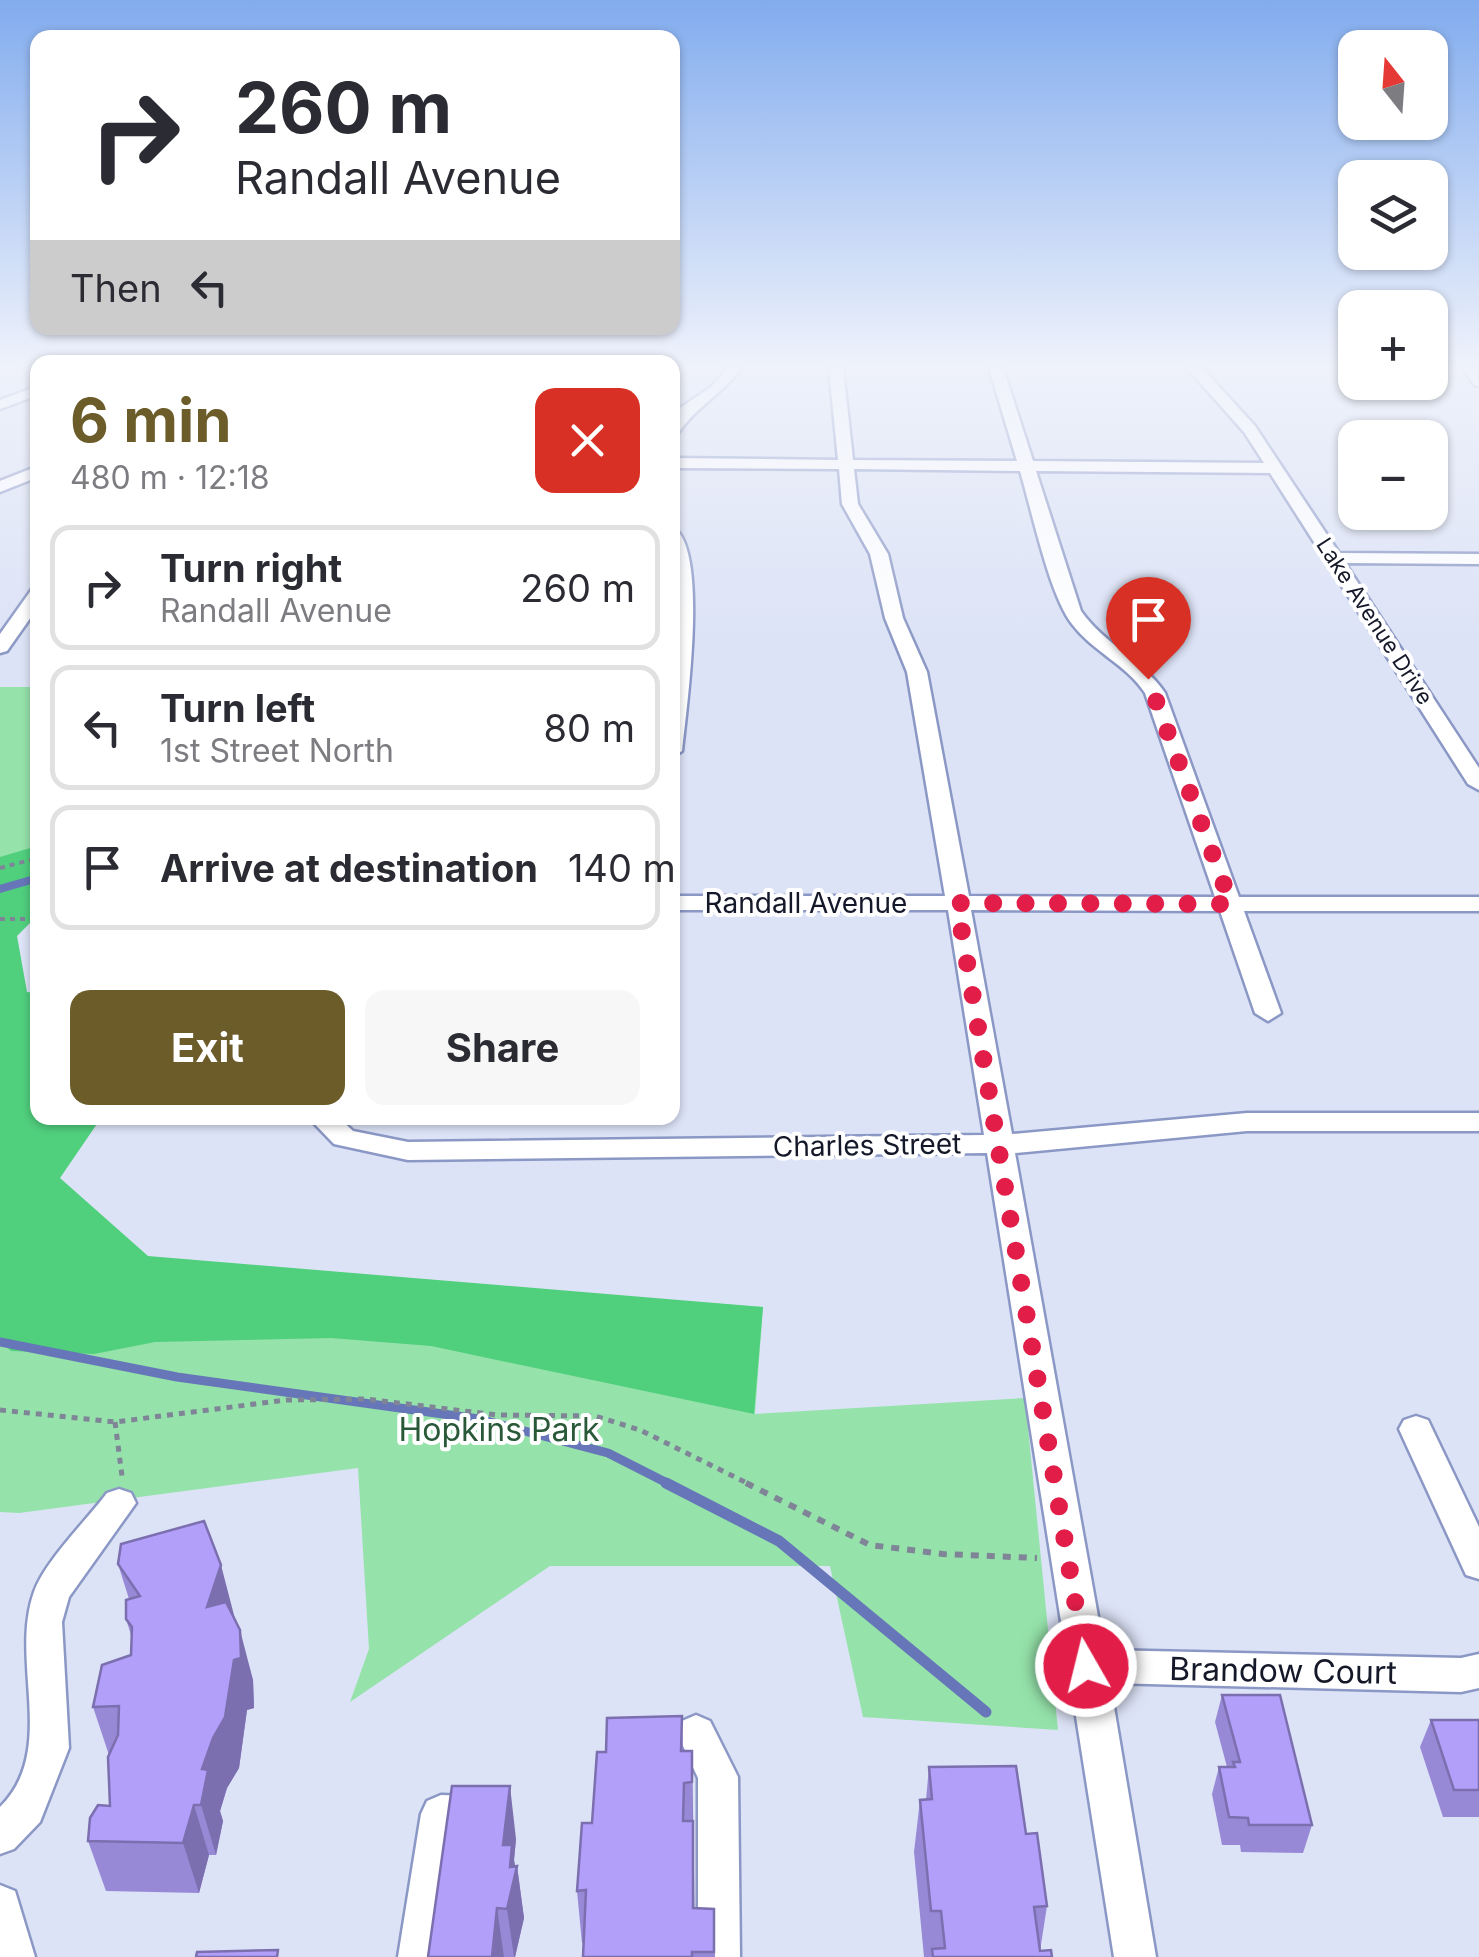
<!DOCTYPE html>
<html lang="en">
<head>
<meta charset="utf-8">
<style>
  body { margin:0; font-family:Inter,sans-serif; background:#f7f7f7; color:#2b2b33; height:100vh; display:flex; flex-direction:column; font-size:38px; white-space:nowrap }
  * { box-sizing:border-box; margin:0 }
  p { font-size:32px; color:#7c7c81 }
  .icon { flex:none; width:55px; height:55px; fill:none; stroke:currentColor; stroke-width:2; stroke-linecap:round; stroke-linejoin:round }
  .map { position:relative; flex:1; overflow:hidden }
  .side { position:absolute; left:30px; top:355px; width:650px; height:770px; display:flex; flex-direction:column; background:#fff; border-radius:20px; box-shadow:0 2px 8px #0004 }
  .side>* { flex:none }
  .guide { position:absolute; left:30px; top:30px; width:650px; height:305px; border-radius:20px; box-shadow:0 2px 8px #0004; background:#fff; color:#2b2b33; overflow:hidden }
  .needle { width:65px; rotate:343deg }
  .buttons { position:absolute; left:1338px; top:30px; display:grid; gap:20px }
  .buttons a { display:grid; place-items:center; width:110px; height:110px; border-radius:20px; background:#fff; box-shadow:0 2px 8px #0004; font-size:50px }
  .pin { position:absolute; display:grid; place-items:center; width:85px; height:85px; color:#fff; margin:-102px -42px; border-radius:50% 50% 50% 0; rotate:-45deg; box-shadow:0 0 10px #0007 }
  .pin .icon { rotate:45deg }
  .me { position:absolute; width:110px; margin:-55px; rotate:352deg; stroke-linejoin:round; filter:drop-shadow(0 0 8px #0008) }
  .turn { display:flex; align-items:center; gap:35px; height:210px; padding:0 40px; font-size:45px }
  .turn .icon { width:130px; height:130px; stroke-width:2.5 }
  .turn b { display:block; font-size:70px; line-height:85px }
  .then { display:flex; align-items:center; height:95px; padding:0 40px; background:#0003; gap:20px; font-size:38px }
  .round { display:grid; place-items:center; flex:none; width:105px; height:105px; border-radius:20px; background:#f7f7f7 }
  .summary { display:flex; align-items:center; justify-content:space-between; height:170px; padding:0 40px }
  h1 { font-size:60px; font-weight:700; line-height:75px; color:#6b5c29 }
  .primary-button { display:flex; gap:20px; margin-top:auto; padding:20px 40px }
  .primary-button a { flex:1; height:115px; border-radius:20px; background:#6b5c29; color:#fff; font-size:40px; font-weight:700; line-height:115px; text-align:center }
  .primary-button a+a { background:#f7f7f7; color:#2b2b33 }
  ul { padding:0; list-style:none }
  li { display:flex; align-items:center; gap:30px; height:125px; margin:0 20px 15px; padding:0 20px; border:5px solid #e1e1e2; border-radius:20px }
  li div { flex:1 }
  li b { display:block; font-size:38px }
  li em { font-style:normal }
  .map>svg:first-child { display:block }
  .green { fill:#95e2aa }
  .forest { fill:#50cf7d }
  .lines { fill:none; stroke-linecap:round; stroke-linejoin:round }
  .stream-far2 { stroke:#6676b8; stroke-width:8 }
  .stream-far1 { stroke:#6676b8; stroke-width:9 }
  .stream { stroke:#6676b8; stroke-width:11 }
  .minor-casing { stroke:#8b98c5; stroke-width:5 }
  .path-far2 { stroke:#7f8597; stroke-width:4; stroke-dasharray:5 5; stroke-linecap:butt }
  .path-far1 { stroke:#7f8597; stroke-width:5; stroke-dasharray:6 6; stroke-linecap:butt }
  .path { stroke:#7f8597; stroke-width:6; stroke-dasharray:8 8; stroke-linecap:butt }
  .minor { fill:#fff; fill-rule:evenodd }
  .wall { fill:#9889d7 }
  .shaded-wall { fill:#7c6faf }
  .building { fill:#b19ffa; stroke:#7c6faf; stroke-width:2.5 }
  .route { stroke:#e11d48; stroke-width:18; stroke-dasharray:0 32.4 }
  .labels { text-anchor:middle; stroke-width:8; stroke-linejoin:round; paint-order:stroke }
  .far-street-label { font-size:22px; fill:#141829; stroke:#fff }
  .street-label { font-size:28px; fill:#141829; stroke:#fff }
  .near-park-label { font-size:32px; fill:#295938; stroke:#fff }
  .near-street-label { font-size:32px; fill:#141829; stroke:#fff }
</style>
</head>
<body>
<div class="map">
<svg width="1479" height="1957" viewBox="0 0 1479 1957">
  <rect width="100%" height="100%" fill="#dce3f6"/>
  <!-- green -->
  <path class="green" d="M 0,687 L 37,687 L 37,898 L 0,898 Z
    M 0,1252 L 763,1307 L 755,1414 L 1025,1398 L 1058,1730 L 863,1717 L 830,1566 L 550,1566 L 350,1702 L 369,1649 L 358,1468 L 19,1513 L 0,1512 Z"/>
  <!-- forest -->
  <path class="forest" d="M 37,846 L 37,916 L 17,936 L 27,992 L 37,993 L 38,1118 L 101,1118 L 60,1178 L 148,1256 L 763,1307 L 754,1414 L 431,1346 L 331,1338 L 155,1342 L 94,1354 L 11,1351 L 0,1341 L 0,857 Z"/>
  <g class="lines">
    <!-- stream-far2 -->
    <path class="stream-far2" d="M 0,889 L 38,878"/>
    <!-- stream-far1 -->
    <path class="stream-far1" d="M 0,1342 L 177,1377 L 479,1419 L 608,1453 L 671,1485"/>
    <!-- stream -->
    <path class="stream" d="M 666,1483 L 779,1541 L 986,1712"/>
    <!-- minor casing -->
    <g class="minor-casing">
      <path id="minor" d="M 728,368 L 742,368 C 722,394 694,408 677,435 L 672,436 L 672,417 L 677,410 L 711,387 Z
        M 829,368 L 843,368 L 853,460 L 1017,461 L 989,368 L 1003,368 L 1033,461 L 1264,463 L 1244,432 L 1187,368 L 1202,368 L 1255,426 L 1339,553 L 1479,554 L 1479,564 L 1345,563 L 1479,768 L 1479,790 L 1468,784 L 1270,473 L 1036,471 L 1081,611 C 1104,644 1142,659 1165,693 L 1239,897 L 1479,897 L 1479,911 L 1244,911 L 1281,1013 L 1268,1021 L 1255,1013 L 1220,911 L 971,910 L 1012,1134 L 1247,1113 L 1479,1113 L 1479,1131 L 1247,1131 L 1015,1153 L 1104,1650 L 1461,1658 L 1479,1654 L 1479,1688 L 1461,1692 L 1110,1683 L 1156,1957 L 1114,1957 L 987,1153 L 408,1160 L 334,1144 L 309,1118 L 339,1118 L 353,1131 L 408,1142 L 984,1135 L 948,910 L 672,910 L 672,896 L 945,896 L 907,672 L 885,618 L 870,554 L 842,504 L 839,469 L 672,468 L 672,458 L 838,460 ZM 854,469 L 1020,471 C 1032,511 1049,594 1072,624 C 1093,652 1126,664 1145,693 L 1215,897 L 969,896 L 927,672 L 903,618 L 888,554 L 858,504 Z
        M 1463,368 L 1477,368 L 1479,386 L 1474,385 Z
        M 38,386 L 38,395 L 0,409 L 0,400 Z
        M 38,466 L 38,477 L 0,492 L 0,481 Z
        M 672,527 C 710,545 686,712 682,751 L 672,757 Z
        M 38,588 L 38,607 L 7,651 L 0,653 L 0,634 L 32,589 Z
        M 1416,1416 L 1428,1420 L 1479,1527 L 1479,1579 L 1466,1575 L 1399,1429 L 1404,1420 Z
        M 119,1489 L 131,1493 L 136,1503 L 69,1597 L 62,1622 L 69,1748 L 40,1822 L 14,1849 L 0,1854 L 0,1807 C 58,1750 9,1661 34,1592 C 45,1561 86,1521 107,1493 Z
        M 696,1715 L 710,1721 L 738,1777 L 740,1957 L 698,1957 L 698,1778 L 677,1733 L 682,1721 Z
        M 441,1795 L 473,1796 L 487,1802 L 493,1815 L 487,1828 L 473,1834 L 458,1833 L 440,1957 L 398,1957 L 421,1814 L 427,1801 Z
        M 0,1885 L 15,1891 L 35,1957 L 0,1957 Z"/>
    </g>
    <!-- path-far2 -->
    <path class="path-far2" d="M 0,868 L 38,858
      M 0,919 L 38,919"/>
    <!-- path-far1 -->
    <path class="path-far1" d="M 0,1410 L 115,1422 L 286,1400 L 366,1399 L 497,1415 L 595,1416 L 640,1430 L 751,1485
      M 115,1422 L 122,1476"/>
    <!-- path -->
    <path class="path" d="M 746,1483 L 870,1545 L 943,1554 L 1037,1558"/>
    <!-- minor -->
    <use href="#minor" class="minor"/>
  </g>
  <!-- wall -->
  <path class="wall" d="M 118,1564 L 234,1615 L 253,1680 L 254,1708 L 247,1710 L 239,1768 L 227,1788 L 220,1811 L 223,1821 L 216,1855 L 209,1855 L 199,1893 L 106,1891 L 88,1841 L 110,1806 L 109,1755 L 93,1707 L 131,1655 L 132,1638 L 126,1619 L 129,1599 Z
    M 1222,1695 L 1312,1825 L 1303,1853 L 1241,1852 L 1240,1845 L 1222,1845 L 1212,1794 L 1219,1767 L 1227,1767 L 1215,1722 Z
    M 682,1716 L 683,1751 L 692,1751 L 694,1908 L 714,1909 L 715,1957 L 583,1957 L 584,1943 L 582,1943 L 577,1891 L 606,1752 Z
    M 1431,1720 L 1479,1720 L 1479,1817 L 1443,1817 L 1420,1747 Z
    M 929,1767 L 1026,1834 L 1047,1906 L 1040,1951 L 1052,1957 L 924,1957 L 914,1852 L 920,1800 L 926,1800 Z
    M 516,1839 L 514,1860 L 515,1866 L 517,1866 L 524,1918 L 515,1957 L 428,1957 Z"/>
  <!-- shaded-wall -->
  <path class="shaded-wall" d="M 221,1565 L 234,1615 L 221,1657 L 207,1607 Z
    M 240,1630 L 253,1680 L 254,1708 L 247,1710 L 239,1768 L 227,1788 L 220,1811 L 223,1821 L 216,1855 L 201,1805 L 202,1769 Z
    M 692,1751 L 694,1873 L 695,1957 L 693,1908 Z
    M 510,1786 L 516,1839 L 514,1860 L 516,1871 L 517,1866 L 524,1918 L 515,1957 L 514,1957 L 507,1909 L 503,1845 Z
    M 194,1805 L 209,1855 L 199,1893 L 183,1843 Z
    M 497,1908 L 504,1957 L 492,1957 Z"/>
  <!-- building -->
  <path class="building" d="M 204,1521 L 221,1565 L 207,1607 L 226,1602 L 240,1630 L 241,1658 L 234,1660 L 225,1717 L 213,1738 L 202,1769 L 208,1770 L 201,1805 L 194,1805 L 183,1843 L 88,1841 L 90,1818 L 98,1805 L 110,1806 L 108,1757 L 118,1735 L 119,1706 L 93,1707 L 102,1665 L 131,1655 L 132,1627 L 126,1619 L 126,1600 L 140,1596 L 118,1564 L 121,1544 Z
    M 1222,1695 L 1280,1695 L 1312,1825 L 1249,1825 L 1248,1818 L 1229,1817 L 1219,1767 L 1235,1767 L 1233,1762 L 1240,1762 Z
    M 682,1716 L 681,1751 L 692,1751 L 692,1782 L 684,1783 L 683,1821 L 693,1821 L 693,1908 L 714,1909 L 714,1952 L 692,1952 L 692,1957 L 583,1957 L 586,1890 L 577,1891 L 582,1823 L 592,1823 L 597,1752 L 606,1752 L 607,1718 Z
    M 1431,1720 L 1479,1720 L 1479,1790 L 1454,1790 Z
    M 1016,1766 L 1026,1834 L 1037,1833 L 1047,1906 L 1034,1907 L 1040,1951 L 1051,1950 L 1052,1957 L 933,1957 L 932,1949 L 945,1948 L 941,1911 L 931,1911 L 920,1800 L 932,1799 L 929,1767 Z
    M 452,1786 L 510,1786 L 503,1845 L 512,1845 L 510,1867 L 517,1866 L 507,1909 L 497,1908 L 492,1957 L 428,1957 Z
    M 278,1950 L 277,1957 L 196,1957 L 197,1952 Z"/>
  <!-- sky -->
  <linearGradient id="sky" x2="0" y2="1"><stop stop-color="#82acee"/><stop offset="0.57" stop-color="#eff2fb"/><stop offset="1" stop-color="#eff2fb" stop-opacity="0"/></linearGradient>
  <rect width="1479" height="642" fill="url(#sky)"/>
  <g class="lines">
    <!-- route -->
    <path class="route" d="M 1086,1666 L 957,903 L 1231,904 L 1148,679"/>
  </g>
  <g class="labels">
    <!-- far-street labels -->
    <g class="far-street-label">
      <text transform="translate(1375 621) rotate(57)" y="8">Lake Avenue Drive</text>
    </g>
    <!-- street labels -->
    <g class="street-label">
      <text x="806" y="913">Randall Avenue</text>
      <text transform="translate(867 1145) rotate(-1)" y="10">Charles Street</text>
    </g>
    <!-- near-park labels -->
    <g class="near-park-label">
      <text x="499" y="1441">Hopkins Park</text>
    </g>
    <!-- near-street labels -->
    <g class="near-street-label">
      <text transform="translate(1283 1671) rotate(1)" y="11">Brandow Court</text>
    </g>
  </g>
</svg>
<div class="buttons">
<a><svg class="needle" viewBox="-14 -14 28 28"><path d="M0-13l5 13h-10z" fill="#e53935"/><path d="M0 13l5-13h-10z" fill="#7c7c81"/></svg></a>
<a><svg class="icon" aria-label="layers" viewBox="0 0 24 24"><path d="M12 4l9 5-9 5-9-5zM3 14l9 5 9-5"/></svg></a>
<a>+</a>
<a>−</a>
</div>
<div class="pin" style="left:1148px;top:679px;background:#d93025"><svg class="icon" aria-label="arrive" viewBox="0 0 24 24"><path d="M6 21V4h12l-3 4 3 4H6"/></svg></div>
<svg class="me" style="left:1086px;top:1666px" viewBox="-20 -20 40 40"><circle r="17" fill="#e11d48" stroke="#fff" stroke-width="3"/><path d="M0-11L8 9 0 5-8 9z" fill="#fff"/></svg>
<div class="guide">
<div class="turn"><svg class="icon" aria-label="right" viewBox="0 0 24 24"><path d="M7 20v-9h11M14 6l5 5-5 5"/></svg><div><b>260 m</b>Randall Avenue</div></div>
<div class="then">Then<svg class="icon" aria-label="left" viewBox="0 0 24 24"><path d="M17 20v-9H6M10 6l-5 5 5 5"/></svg></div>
</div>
<section class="side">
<div class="summary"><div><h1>6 min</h1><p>480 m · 12:18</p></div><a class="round" style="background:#d93025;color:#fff"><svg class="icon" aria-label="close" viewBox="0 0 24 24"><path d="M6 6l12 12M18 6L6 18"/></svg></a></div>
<ul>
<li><svg class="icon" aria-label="right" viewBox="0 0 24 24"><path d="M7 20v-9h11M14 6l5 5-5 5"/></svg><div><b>Turn right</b><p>Randall Avenue</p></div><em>260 m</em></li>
<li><svg class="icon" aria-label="left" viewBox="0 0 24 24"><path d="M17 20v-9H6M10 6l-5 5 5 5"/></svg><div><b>Turn left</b><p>1st Street North</p></div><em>80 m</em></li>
<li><svg class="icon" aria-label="arrive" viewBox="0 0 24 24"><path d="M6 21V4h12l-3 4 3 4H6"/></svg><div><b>Arrive at destination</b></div><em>140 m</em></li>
</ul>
<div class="primary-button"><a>Exit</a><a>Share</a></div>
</section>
</div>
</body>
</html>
